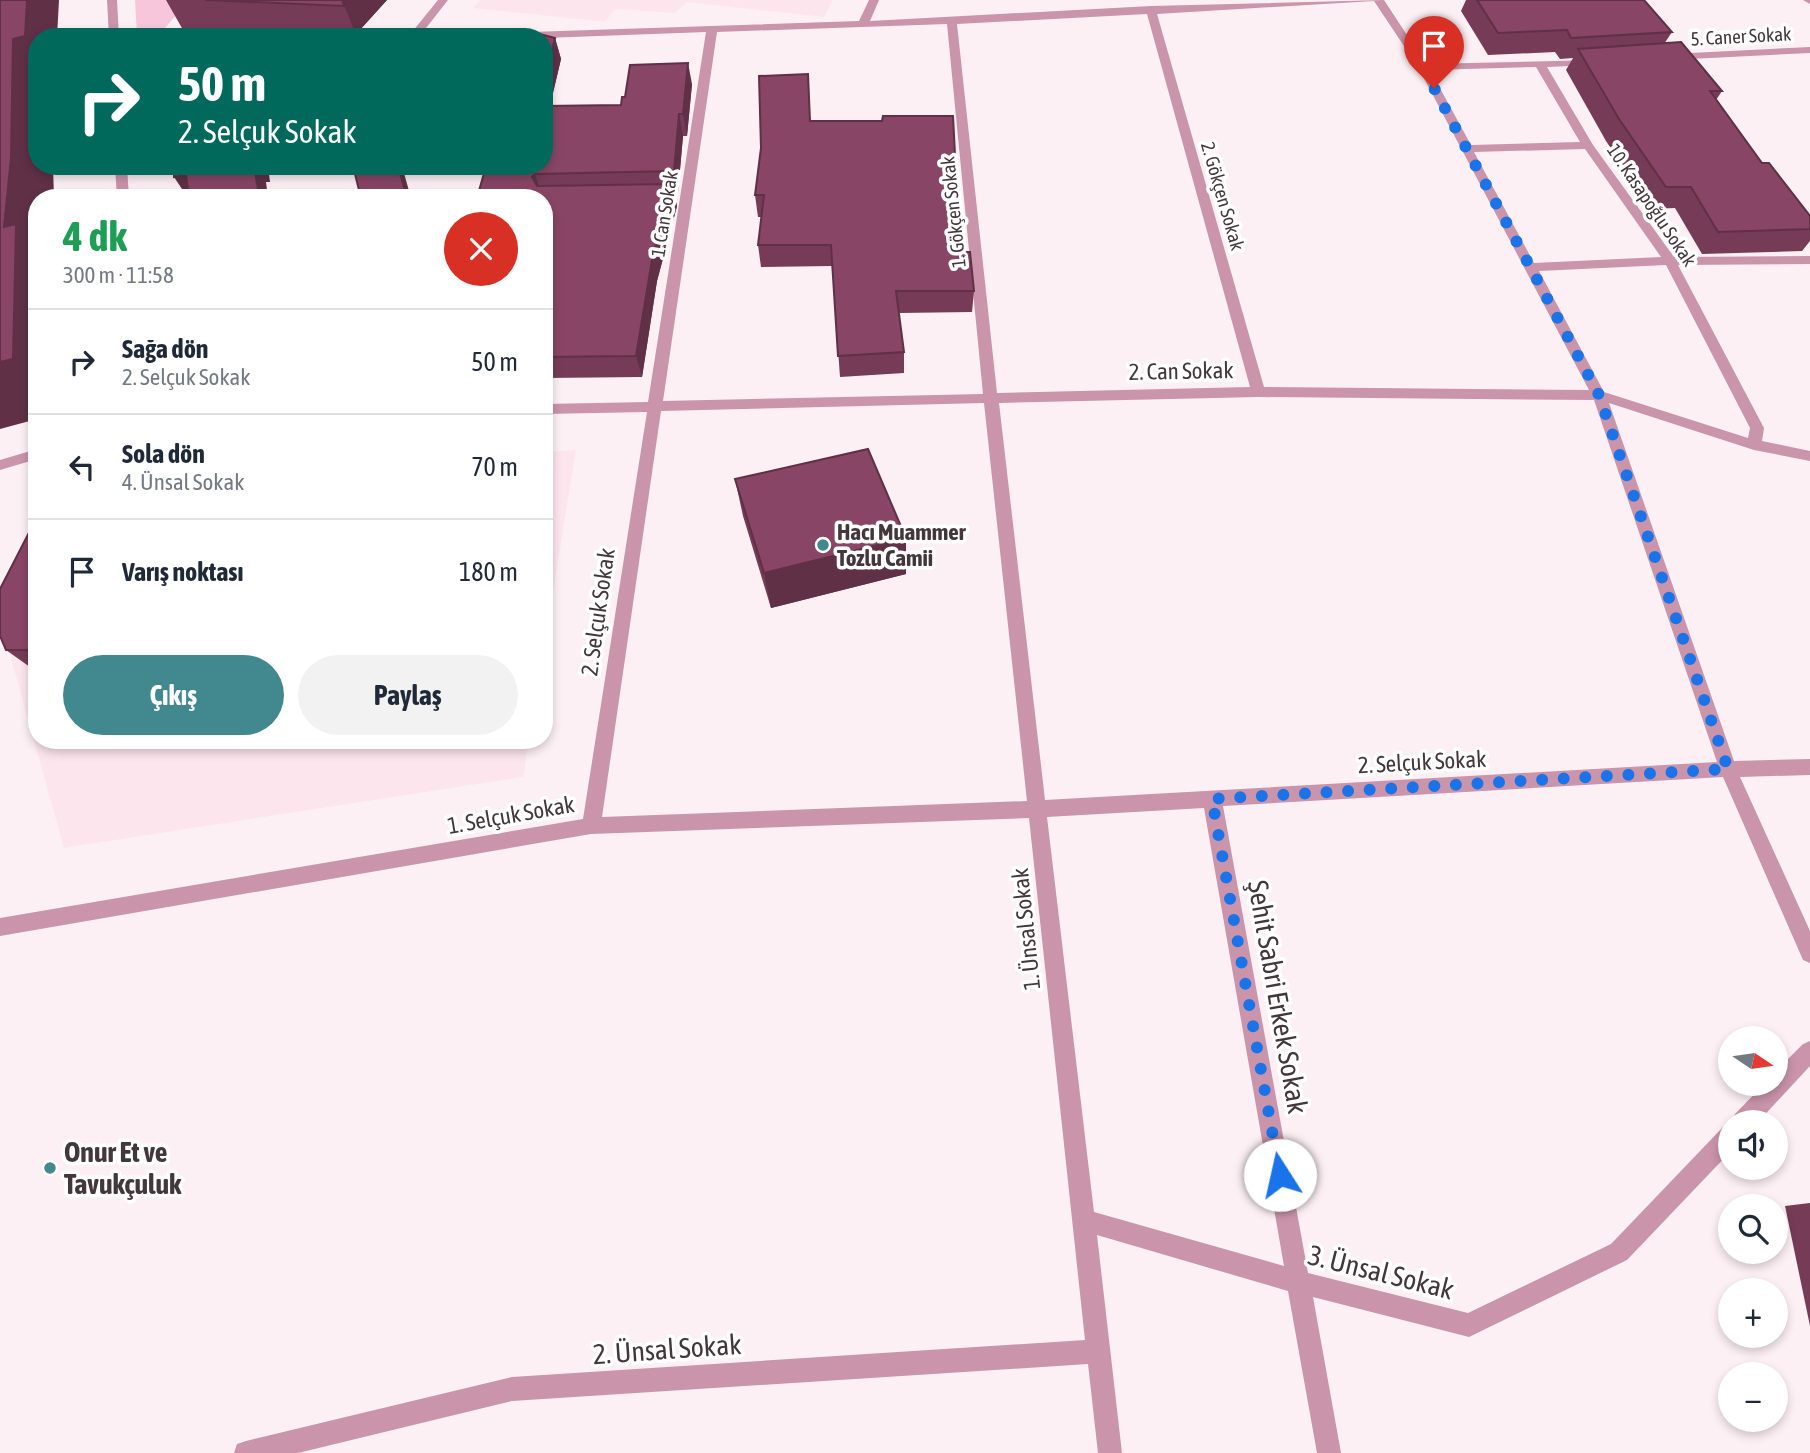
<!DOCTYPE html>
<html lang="tr">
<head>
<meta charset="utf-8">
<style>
  body { margin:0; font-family:"Asap Condensed",sans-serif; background:#f2f2f3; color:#1f2937; height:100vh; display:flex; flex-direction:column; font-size:26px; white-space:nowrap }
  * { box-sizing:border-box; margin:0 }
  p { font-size:23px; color:#747a83 }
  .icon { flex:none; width:38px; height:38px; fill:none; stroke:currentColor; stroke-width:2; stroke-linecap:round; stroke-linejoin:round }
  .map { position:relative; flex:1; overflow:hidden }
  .side { position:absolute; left:28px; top:189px; width:525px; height:560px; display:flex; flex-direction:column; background:#fff; border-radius:28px; box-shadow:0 4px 10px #0003 }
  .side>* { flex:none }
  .hud { position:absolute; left:28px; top:28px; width:525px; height:147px; border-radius:28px; box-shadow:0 4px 10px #0003; background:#00695c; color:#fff; overflow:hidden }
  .needle { width:46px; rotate:103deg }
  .controls { position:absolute; left:1718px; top:1026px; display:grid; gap:14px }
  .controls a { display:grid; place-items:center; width:70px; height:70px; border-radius:50%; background:#fff; box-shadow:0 4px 10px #0003; font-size:35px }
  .pin { position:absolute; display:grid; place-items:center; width:60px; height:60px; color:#fff; margin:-72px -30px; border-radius:50% 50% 50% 0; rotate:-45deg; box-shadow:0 0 7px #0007 }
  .pin .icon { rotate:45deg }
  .me { position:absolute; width:77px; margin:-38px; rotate:350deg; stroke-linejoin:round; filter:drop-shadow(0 0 5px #0008) }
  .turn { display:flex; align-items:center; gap:24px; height:147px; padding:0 35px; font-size:32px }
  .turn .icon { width:91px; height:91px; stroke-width:2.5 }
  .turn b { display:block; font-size:49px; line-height:60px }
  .round { display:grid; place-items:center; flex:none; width:74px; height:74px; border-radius:37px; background:#f2f2f3 }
  .overview { display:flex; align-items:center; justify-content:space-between; height:119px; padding:0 35px }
  h1 { font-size:42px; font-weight:700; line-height:52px; color:#1e9e55 }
  .action { display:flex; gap:14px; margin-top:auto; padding:14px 35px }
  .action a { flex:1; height:80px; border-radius:42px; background:#42898f; color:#fff; font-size:28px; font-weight:700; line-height:80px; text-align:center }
  .action a+a { background:#f2f2f3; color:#1f2937 }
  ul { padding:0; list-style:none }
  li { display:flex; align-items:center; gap:21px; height:105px; padding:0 35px; border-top:2px solid #e0e1e3 }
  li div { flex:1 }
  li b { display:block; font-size:26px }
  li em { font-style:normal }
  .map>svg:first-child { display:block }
  .built { fill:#fde5ee }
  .green { fill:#f8c6da }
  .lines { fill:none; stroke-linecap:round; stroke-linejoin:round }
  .minor { fill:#ca94aa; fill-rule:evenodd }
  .wall { fill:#763b57 }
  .shaded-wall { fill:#603047 }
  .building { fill:#894565; stroke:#603047; stroke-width:2 }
  .route { stroke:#1a73e8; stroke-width:12; stroke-dasharray:0 21.6 }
  .poi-dot { fill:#42898f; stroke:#fff; stroke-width:2.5 }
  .labels { text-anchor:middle; stroke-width:7; stroke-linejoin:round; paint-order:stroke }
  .far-street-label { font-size:19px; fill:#43373b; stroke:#fff }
  .street-label { font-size:23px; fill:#43373b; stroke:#fff }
  .poi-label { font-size:23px; font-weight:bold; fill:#43373b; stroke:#fff; text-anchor:start }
  .near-street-label { font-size:28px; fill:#43373b; stroke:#fff }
  .near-poi-label { font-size:28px; font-weight:bold; fill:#43373b; stroke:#fff; text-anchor:start }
</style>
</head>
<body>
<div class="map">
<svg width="1810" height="1453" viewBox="0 0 1810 1453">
  <rect width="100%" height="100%" fill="#fdf0f5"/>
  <!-- built -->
  <path class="built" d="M 480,0 L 833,0 L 824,17 L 687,2 L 675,13 L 615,9 L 605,22 L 473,8 Z
    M 576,450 L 544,648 L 544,452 Z
    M 37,572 L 37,740 L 529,740 L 523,777 L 64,848 L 5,637 Z"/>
  <!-- green -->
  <path class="green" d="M 135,0 L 189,0 L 159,35 L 137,35 Z"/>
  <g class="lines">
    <!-- minor -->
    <path class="minor" d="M 107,0 L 117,0 L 119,37 L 109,37 Z
      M 207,0 L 218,0 L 185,37 L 174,37 Z
      M 438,0 L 448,0 L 419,37 L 408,37 Z
      M 869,0 L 879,0 L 870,21 L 1151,6 L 1384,0 L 1426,64 L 1597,60 L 1598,62 L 1593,65 L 1547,67 L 1593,145 L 1674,257 L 1810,256 L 1810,264 L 1678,265 L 1764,428 L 1762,441 L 1810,451 L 1810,461 L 1754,450 L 1609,403 L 1734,761 L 1810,759 L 1810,775 L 1740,777 L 1810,931 L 1810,963 L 1803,960 L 1723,777 L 1223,806 L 1308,1273 L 1468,1313 L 1611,1244 L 1723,1127 L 1731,1124 L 1731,1151 L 1627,1260 L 1469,1337 L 1313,1297 L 1341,1453 L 1317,1453 L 1288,1291 L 1097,1235 L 1122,1453 L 1098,1453 L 1088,1364 L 512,1401 L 298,1453 L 234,1453 L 237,1444 L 246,1441 L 512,1377 L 1085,1340 L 1029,818 L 591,834 L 0,936 L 0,918 L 583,819 L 647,412 L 544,414 L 544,404 L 648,402 L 706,32 L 544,38 L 469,37 L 474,34 L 859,21 ZM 1374,1 L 1418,67 L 1589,390 L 1264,387 L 1157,14 ZM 1147,14 L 1250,387 L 997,393 L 957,24 ZM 947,24 L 983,394 L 663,401 L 717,32 ZM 1536,67 L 1580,142 L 1471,145 L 1430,70 ZM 1585,149 L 1661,257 L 1534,263 L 1474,152 ZM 1666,265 L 1750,428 L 1748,438 L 1604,392 L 1539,271 ZM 1258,397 L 1594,400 L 1717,762 L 1045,800 L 999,403 ZM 984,403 L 1027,801 L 602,817 L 661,411 ZM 1204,808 L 1284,1266 L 1094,1212 L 1047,817 Z
      M 1803,0 L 1810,0 L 1810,4 Z
      M 1810,47 L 1810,53 L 1670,60 L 1665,57 L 1670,54 Z
      M 115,166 L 127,166 L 129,198 L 117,198 Z
      M 37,449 L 37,459 L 0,470 L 0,460 Z
      M 1810,1041 L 1810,1066 L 1758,1122 L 1732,1122 L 1735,1114 L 1765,1083 L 1776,1083 L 1776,1071 L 1803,1044 Z"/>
  </g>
  <!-- wall -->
  <path class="wall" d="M 166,0 L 387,0 L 358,32 L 360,37 L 187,37 Z
    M 1466,0 L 1644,0 L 1672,32 L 1664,44 L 1722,91 L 1716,100 L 1762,163 L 1810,216 L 1810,241 L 1802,251 L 1702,254 L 1675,208 L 1651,209 L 1606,141 L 1566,70 L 1573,58 L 1560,59 L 1555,52 L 1488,55 L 1461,11 Z
    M 555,38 L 561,59 L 550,105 L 621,105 L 692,84 L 687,136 L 683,136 L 678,192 L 674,193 L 677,206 L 657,281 L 642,377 L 544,378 L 544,198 L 477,198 Z
    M 811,121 L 960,252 L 974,291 L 972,312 L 899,313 L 904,352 L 904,373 L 840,377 L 832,266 L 761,267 L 758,245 L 762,217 L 758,217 L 755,195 Z
    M 735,479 L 906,574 L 771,608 L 743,516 Z
    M 37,517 L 37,672 L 6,650 Z
    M 1810,1203 L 1810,1326 L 1785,1206 Z"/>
  <!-- shaded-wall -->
  <path class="shaded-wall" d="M 23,0 L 59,0 L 57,37 L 37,37 L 37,166 L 53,166 L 54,198 L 37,198 L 37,419 L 0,429 L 0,362 L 4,227 L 13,39 Z
    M 342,0 L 387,0 L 358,32 L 360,37 L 357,37 Z
    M 555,38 L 561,59 L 545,127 L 544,81 Z
    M 688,63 L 692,84 L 687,136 L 683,114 Z
    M 679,114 L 683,136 L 678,192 L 674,171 Z
    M 254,166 L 268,166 L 270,182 L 266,182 L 268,198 L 246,198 Z
    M 398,166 L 402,166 L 411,198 L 407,198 Z
    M 535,174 L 542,195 L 532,177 Z
    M 186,175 L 193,198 L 188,198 L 174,177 Z
    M 672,184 L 677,206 L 657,281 L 642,377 L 636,356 L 652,260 Z
    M 906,538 L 906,574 L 771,608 L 764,573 Z"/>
  <!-- building -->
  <path class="building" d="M 0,0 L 27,0 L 25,36 L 13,39 L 11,158 L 4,227 L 16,224 L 13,359 L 0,362 Z
    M 205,0 L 342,0 L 344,6 Z
    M 1477,0 L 1644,0 L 1672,32 L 1571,38 L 1567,30 L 1498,33 Z
    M 524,30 L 555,38 L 544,81 L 544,37 L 522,37 Z
    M 1681,42 L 1722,91 L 1710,91 L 1762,163 L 1769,163 L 1810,216 L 1810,229 L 1718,232 L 1691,187 L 1666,187 L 1619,119 L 1578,49 Z
    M 688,63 L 683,114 L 679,114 L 674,171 L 535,174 L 532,177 L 537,186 L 672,184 L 652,260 L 636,356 L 544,357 L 544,198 L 477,198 L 486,166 L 544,166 L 544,106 L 621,105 L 622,97 L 625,97 L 630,65 Z
    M 808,74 L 810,121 L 882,121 L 883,116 L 953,116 L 960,252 L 970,252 L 974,291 L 896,291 L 904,352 L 838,356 L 831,245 L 758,245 L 764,195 L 755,195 L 761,148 L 759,76 Z
    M 174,166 L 254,166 L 259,195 L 246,198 L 189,198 L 186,175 L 174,177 Z
    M 353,166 L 398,166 L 407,198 L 361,198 Z
    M 868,449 L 906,538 L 764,573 L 735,479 Z
    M 37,517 L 37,650 L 6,650 L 0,636 L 0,589 Z"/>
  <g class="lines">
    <!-- route -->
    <path class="route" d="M 1280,1175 L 1212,799 L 1728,769 L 1599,395 L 1434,88"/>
  </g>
  <!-- markers -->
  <g class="poi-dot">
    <circle cx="823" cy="545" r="7"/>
    <circle cx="50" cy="1168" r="7"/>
  </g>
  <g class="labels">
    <!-- far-street labels -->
    <g class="far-street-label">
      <text transform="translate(1741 36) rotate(-3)" y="7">5. Caner Sokak</text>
      <text transform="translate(1223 196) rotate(74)" y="7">2. Gökçen Sokak</text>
      <text transform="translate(1652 205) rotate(56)" y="7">10. Kasapoğlu Sokak</text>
      <text transform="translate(953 212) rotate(-96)" y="7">1. Gökçen Sokak</text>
      <text transform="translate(664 214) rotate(-81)" y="7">1. Can Sokak</text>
    </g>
    <!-- street labels -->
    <g class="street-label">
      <text transform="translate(1181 371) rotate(-1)" y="8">2. Can Sokak</text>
      <text transform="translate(598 612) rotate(-82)" y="8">2. Selçuk Sokak</text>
      <text transform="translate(1422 762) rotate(-3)" y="8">2. Selçuk Sokak</text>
      <text transform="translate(511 815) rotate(-10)" y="8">1. Selçuk Sokak</text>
      <text transform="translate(1026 929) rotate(-96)" y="8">1. Ünsal Sokak</text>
    </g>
    <!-- poi labels -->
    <g class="poi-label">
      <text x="837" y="540">Hacı Muammer<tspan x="837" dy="26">Tozlu Camii</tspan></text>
    </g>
    <!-- near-street labels -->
    <g class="near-street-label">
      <text transform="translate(1278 997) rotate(80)" y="10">Şehit Sabri Erkek Sokak</text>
      <text transform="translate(1381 1272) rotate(14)" y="10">3. Ünsal Sokak</text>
      <text transform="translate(667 1349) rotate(-4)" y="10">2. Ünsal Sokak</text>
    </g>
    <!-- near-poi labels -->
    <g class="near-poi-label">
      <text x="64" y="1162">Onur Et ve<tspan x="64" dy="32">Tavukçuluk</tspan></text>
    </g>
  </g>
</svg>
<div class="controls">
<a><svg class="needle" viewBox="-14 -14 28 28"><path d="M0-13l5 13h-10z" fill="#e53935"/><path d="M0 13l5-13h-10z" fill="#747a83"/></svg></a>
<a><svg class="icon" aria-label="sound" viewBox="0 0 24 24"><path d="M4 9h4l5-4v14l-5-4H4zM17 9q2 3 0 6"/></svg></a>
<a><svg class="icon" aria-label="search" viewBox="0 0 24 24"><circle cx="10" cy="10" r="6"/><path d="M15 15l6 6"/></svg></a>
<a>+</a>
<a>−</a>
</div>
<div class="pin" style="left:1434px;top:88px;background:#d93025"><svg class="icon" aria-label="arrive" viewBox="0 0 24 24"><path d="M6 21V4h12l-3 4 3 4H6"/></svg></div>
<svg class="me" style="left:1280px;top:1175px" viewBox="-20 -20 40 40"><circle r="19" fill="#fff"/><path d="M0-13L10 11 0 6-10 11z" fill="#1a73e8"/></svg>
<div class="hud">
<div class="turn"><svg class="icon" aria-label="right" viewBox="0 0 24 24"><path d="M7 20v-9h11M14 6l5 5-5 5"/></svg><div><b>50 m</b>2. Selçuk Sokak</div></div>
</div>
<section class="side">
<div class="overview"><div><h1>4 dk</h1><p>300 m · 11:58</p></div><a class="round" style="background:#d93025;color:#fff"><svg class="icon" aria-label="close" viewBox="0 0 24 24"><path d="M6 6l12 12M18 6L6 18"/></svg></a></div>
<ul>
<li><svg class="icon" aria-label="right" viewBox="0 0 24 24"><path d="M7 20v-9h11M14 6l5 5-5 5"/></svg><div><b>Sağa dön</b><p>2. Selçuk Sokak</p></div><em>50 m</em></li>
<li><svg class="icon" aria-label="left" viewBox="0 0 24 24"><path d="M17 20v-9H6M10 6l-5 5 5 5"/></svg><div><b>Sola dön</b><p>4. Ünsal Sokak</p></div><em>70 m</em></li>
<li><svg class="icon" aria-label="arrive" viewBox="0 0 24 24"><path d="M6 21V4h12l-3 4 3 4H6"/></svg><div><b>Varış noktası</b></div><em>180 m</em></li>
</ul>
<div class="action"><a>Çıkış</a><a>Paylaş</a></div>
</section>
</div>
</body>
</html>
